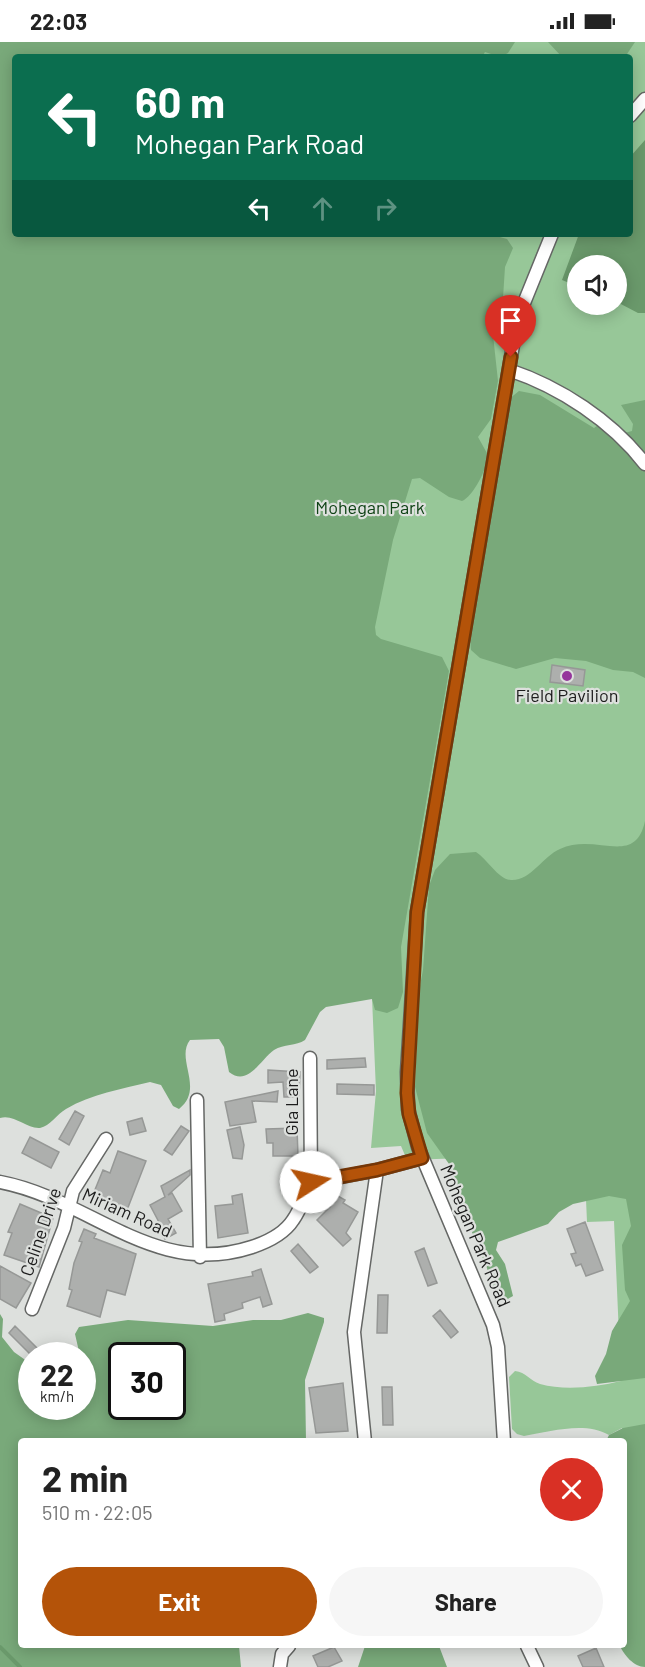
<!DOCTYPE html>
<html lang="en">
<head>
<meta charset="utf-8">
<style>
  body { margin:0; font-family:Barlow,sans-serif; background:#f6f6f6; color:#222; height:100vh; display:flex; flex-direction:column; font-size:22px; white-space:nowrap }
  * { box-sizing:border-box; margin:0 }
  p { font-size:20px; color:#767676 }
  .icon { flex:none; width:33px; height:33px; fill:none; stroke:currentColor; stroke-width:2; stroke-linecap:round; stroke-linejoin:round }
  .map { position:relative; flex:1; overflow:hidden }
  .side { position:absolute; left:18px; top:1396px; width:609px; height:210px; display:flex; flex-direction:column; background:#fff; border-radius:6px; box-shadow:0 3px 15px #0003 }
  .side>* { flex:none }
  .top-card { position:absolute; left:12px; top:12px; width:621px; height:183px; border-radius:6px; box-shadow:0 3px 15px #0003; background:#0b6e4f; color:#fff; overflow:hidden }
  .buttons { position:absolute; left:567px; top:213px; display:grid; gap:12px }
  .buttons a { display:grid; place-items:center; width:60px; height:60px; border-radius:50%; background:#fff; box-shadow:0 3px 15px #0003; font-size:30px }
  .speed { position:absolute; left:18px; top:1300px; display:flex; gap:12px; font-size:30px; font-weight:700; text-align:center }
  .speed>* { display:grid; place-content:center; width:78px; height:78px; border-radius:50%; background:#fff; box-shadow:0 3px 15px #0003; line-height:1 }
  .speed small { font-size:15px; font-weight:400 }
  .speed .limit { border:3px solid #111; border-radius:9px; background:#fff; color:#111 }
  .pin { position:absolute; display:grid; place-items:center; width:51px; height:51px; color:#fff; margin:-62px -26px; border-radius:50% 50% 50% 0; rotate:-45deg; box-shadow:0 0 6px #0007 }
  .pin .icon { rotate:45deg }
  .me { position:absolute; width:66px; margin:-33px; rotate:80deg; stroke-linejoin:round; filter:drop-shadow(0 0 4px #0008) }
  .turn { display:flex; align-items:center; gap:21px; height:126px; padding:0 24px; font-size:27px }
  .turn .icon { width:78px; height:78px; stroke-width:2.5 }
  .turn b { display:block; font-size:42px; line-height:51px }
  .lanes { display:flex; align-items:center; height:57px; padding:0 24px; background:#0003; justify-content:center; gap:30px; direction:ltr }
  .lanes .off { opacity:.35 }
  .round { display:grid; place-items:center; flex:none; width:63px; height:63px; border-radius:32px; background:#f6f6f6 }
  .head { display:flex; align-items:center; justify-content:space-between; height:102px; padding:0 24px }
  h1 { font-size:36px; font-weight:700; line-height:45px }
  .action { display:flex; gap:12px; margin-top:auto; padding:12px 24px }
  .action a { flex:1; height:69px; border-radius:36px; background:#b45309; color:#fff; font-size:24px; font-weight:700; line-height:69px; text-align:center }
  .action a+a { background:#f6f6f6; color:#222 }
  .status { display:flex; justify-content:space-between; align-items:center; height:42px; padding:0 30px; background:#fff; direction:ltr }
  .status svg { height:16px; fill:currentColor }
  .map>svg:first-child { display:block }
  .green { fill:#97c798; fill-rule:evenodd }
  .forest { fill:#79a97a; fill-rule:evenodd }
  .water { fill:#6a996b }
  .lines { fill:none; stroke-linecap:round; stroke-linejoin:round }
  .stream { stroke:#6a996b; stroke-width:4 }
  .building { fill:#adafad; stroke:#969896; stroke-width:1.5 }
  .minor-casing { stroke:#656765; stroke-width:15 }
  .minor { stroke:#fff; stroke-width:12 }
  .route-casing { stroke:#753606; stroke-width:15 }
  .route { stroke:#b45309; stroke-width:10 }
  .poi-dot { fill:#95359c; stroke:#dde0dd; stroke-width:2 }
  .labels { text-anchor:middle; stroke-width:4.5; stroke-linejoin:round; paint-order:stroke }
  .park-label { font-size:18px; fill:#0f4215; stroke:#dde0dd }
  .poi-label { font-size:18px; fill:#1c1c1c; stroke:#dde0dd }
  .street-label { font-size:18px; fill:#1c1c1c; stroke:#dde0dd }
</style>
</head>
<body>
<div class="status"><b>22:03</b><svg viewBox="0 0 49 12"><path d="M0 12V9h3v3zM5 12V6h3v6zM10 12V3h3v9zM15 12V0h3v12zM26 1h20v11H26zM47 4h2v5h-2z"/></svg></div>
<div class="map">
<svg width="645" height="1625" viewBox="0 0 645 1625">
  <rect width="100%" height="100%" fill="#dde0dd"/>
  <!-- green -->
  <path class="green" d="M 0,0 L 645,0 L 645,1566 L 622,1386 L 609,1393 C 584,1379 550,1390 524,1394 L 517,1392 L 512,1387 L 509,1335 L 515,1329 C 526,1330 530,1339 540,1342 C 565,1349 596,1345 621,1339 L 614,1179 L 587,1180 L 584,1112 L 407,1118 L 401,1104 L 371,1106 L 376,1049 L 372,956 L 0,374 ZM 15,15 L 630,15 L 630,192 L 15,192 ZM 578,224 L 616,224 L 616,262 L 578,262 Z"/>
  <!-- forest -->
  <path class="forest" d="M 0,0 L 515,0 L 508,11 L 500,15 L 485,10 L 482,15 L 15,15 L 15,192 L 489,192 L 507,197 L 513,206 L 505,225 L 503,256 L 493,293 L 498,339 L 491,377 L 478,395 L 488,413 C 488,425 473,455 462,459 L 449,455 L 420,436 L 412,437 L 393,498 L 375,585 L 376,593 L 381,597 L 442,615 L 449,629 L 401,905 L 403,950 L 398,966 L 387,971 L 375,968 L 372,957 L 326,965 L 320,970 L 305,998 C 296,1004 284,1002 274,1008 C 260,1018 248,1045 229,1030 L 224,1005 L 219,997 L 190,998 C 175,1017 205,1047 179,1067 L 173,1064 L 161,1043 L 150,1040 C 122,1047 91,1052 66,1067 C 57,1072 50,1084 40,1086 C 26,1087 15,1072 0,1076 Z
    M 548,0 L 635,0 L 625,15 L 562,15 Z
    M 519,349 L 540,353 L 594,386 L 601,381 L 617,393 L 632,389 L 633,382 L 621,363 L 645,358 L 645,636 L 633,630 L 613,628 L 586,619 L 555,616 L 516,627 L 480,616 L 471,608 L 470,596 L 509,357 Z
    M 645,779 L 645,1336 L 597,1342 L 595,1334 L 606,1312 L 612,1289 L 630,1259 L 625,1248 L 622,1203 L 631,1184 L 626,1157 L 609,1154 L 573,1162 L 559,1170 L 548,1182 L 498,1200 L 496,1208 L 505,1222 L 513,1254 L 506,1258 L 490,1241 L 487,1226 L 455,1150 L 454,1129 L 427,1091 L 415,1045 L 419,949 L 423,928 L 429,844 L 435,828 L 450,812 L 476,810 C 487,817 499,838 511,838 C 531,839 543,814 560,807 C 596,790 635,826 645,779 Z
    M 308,1271 L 324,1276 L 324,1280 L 305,1338 L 306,1399 L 21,1400 L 21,1604 L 239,1604 L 241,1625 L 0,1625 L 0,1272 L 3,1277 L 2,1295 L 14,1310 L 31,1322 L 32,1365 L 82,1365 L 82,1314 L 80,1314 L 75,1292 L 79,1285 L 128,1278 L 213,1284 L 253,1278 L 281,1278 ZM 122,1314 L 172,1314 L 172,1365 L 122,1365 Z
    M 645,1382 L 645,1625 C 634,1625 624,1613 620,1604 L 624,1604 L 624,1400 L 606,1399 L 609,1393 L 623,1386 Z
    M 365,1604 L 439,1604 L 447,1625 L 358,1625 Z"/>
  <!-- water -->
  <path class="water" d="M 645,98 L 645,271 L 638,271 L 617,260 L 616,224 L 578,224 L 577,244 L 562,238 L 579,192 L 630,192 L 630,115 Z"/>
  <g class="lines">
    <!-- stream -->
    <path class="stream" d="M 0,1605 L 20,1625"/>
  </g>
  <!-- building -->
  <path class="building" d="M 552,623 L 585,628 L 583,644 L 550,640 Z
    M 365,1016 L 366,1025 L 327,1027 L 327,1018 Z
    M 268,1028 L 300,1030 L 299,1055 L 284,1055 L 283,1040 L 268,1041 Z
    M 337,1042 L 374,1043 L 374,1053 L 337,1052 Z
    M 278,1049 L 277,1060 L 252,1059 L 256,1080 L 230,1084 L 225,1060 Z
    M 75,1069 L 84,1074 L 69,1103 L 59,1097 Z
    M 142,1076 L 146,1089 L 130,1093 L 127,1080 Z
    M 181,1084 L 189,1089 L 172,1113 L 164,1108 Z
    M 240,1085 L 244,1103 L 242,1117 L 233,1116 L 227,1088 Z
    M 297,1086 L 298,1114 L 273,1114 L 273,1101 L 267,1101 L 266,1087 Z
    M 30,1095 L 59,1110 L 51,1126 L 22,1111 Z
    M 118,1109 L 146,1119 L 127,1168 L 92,1155 L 103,1128 L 110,1131 Z
    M 190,1128 L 190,1133 L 168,1153 L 172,1151 L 182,1169 L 168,1177 L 176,1191 L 165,1197 L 160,1188 L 162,1186 L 150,1163 L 165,1155 L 161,1144 Z
    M 242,1152 L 248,1191 L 218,1196 L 215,1164 L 233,1162 L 232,1154 Z
    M 336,1153 L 345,1158 L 343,1161 L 358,1170 L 346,1191 L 351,1197 L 343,1204 L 317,1178 L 330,1165 L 323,1162 L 328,1154 L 334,1157 Z
    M 20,1162 L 53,1176 L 39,1225 L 4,1213 L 12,1191 L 8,1190 Z
    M 585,1180 L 603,1228 L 586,1234 L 581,1222 L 576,1224 L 571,1212 L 576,1211 L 567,1187 Z
    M 84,1187 L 96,1192 L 94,1196 L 136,1212 L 125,1253 L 107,1248 L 100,1275 L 67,1264 L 72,1248 L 69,1247 L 74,1221 L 82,1200 L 79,1199 Z
    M 298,1202 L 318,1225 L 310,1231 L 291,1209 Z
    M 424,1206 L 437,1241 L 428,1244 L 415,1210 Z
    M 0,1224 L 31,1241 L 16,1266 L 0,1257 Z
    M 261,1227 L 272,1262 L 263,1265 L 260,1255 L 242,1261 L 243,1266 L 224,1272 L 225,1278 L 215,1280 L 208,1242 L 253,1234 L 252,1230 Z
    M 378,1253 L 388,1253 L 387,1291 L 377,1291 Z
    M 440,1268 L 458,1290 L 451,1296 L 433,1274 Z
    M 15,1284 L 45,1314 L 32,1314 L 9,1291 Z
    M 343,1341 L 348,1389 L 316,1391 L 309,1346 Z
    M 382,1345 L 392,1345 L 393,1383 L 383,1383 Z
    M 334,1605 L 342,1619 L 328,1625 L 318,1625 L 313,1614 Z
    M 596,1606 L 604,1625 L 583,1625 L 578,1614 Z"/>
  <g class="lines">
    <!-- minor casing -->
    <g class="minor-casing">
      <path id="minor" d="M 630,74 L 645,57
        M 509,328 C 560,345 612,379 645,422
        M 310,1016 L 311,1141
        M 197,1058 L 200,1215
        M 0,1140 C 90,1157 154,1237 252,1205 C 267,1200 284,1192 293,1178 C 301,1167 305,1153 311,1141 L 377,1128 L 422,1116
        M 32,1267 L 64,1186 L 73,1149 L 106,1097
        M 365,1400 L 354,1290 L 377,1128
        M 504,1400 L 498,1305 L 493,1283 L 418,1105 L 408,1067 L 407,1030 L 417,870 L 513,303 L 524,261 L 552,192
        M 527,1604 L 537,1625
        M 280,1625 L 282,1612 L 289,1604"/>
    </g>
    <!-- minor -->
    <use href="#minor" class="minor"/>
  </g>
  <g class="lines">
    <!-- route casing -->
    <g class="route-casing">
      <path id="route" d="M 311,1140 L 377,1128 L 422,1116 L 409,1072 L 407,1051 L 417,870 L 511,315"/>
    </g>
    <!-- route -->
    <use href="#route" class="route"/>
  </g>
  <!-- markers -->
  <circle class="poi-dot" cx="567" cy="634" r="6"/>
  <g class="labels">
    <!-- park labels -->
    <g class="park-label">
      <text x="370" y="472">Mohegan Park</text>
    </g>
    <!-- poi labels -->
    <g class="poi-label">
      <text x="567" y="660">Field Pavilion</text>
    </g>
    <!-- street labels -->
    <g class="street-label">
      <text transform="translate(292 1060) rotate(-90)" y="6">Gia Lane</text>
      <text transform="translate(127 1171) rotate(24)" y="6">Miriam Road</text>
      <text transform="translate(41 1190) rotate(-71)" y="6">Celine Drive</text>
      <text transform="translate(475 1194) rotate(67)" y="6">Mohegan Park Road</text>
    </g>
  </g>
</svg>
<div class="buttons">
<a><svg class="icon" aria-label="sound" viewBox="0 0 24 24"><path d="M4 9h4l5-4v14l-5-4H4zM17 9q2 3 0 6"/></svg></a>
</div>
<div class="speed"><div>22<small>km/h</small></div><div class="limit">30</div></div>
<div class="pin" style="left:511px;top:315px;background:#d93025"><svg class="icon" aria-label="arrive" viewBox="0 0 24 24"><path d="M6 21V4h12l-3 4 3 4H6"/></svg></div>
<svg class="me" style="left:311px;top:1140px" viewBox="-20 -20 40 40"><circle r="19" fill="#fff"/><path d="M0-13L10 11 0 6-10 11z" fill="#b45309"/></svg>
<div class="top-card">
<div class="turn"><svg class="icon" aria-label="left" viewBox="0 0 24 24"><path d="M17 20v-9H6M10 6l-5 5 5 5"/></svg><div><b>60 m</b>Mohegan Park Road</div></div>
<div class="lanes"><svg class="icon" aria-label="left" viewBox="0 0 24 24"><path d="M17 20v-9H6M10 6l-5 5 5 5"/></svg><svg class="icon off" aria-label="ahead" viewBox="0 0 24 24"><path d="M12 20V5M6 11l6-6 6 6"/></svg><svg class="icon off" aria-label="right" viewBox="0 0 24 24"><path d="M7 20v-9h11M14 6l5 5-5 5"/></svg></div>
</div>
<section class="side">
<div class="head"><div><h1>2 min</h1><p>510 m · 22:05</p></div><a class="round" style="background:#d93025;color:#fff"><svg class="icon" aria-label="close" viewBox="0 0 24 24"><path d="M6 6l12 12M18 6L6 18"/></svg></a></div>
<div class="action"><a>Exit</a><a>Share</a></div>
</section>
</div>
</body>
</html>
